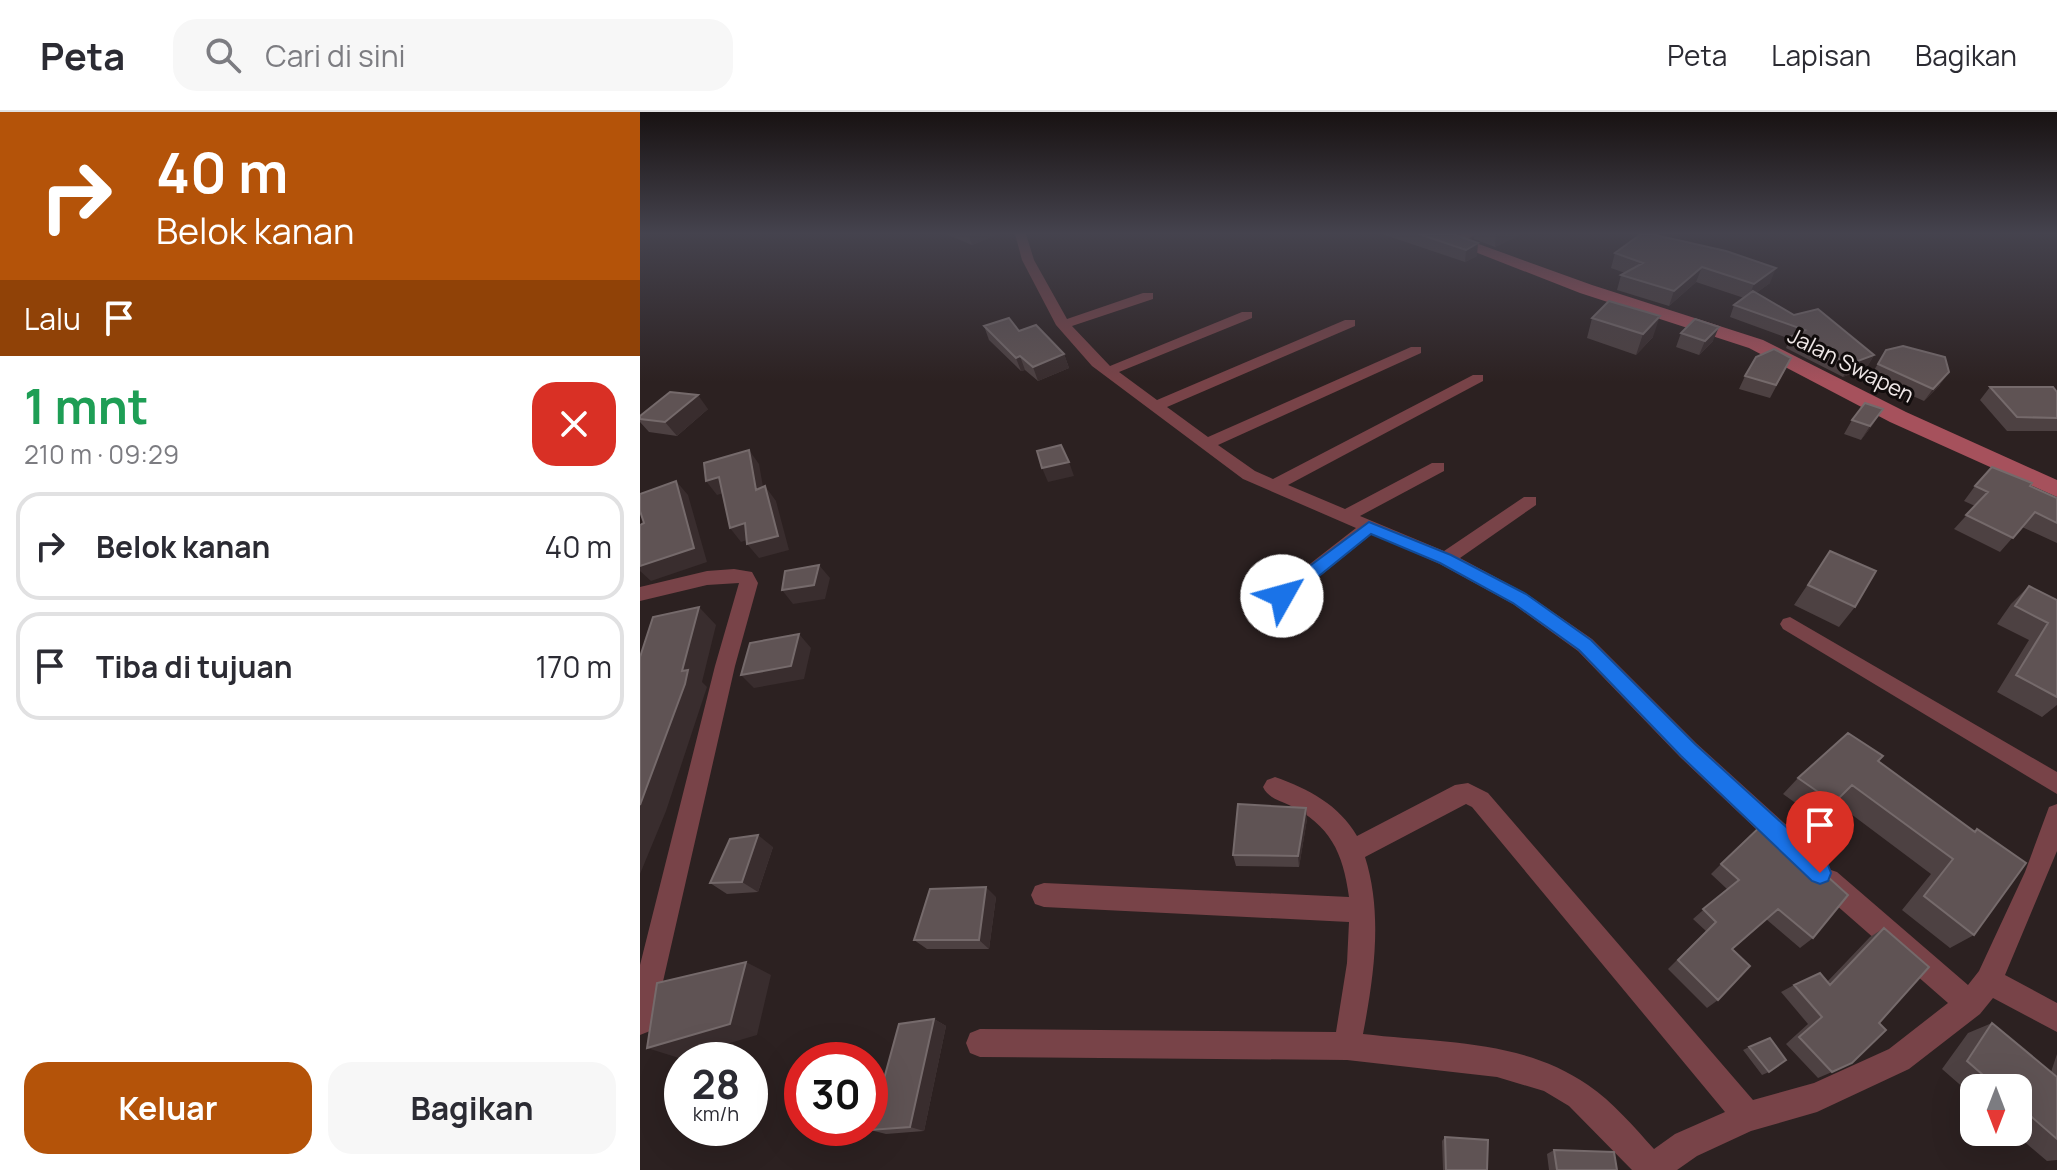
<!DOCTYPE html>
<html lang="id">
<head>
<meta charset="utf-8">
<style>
  body { margin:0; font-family:Manrope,sans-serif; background:#f7f7f7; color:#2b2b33; height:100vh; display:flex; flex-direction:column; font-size:30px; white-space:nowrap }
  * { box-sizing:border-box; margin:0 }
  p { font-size:26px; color:#7c7c81 }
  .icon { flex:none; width:44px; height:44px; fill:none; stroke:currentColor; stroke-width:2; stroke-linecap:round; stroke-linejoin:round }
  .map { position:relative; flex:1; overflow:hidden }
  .side { display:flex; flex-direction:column; background:#fff; width:640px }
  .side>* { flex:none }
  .guide { background:#b45309; color:#fff; overflow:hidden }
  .needle { width:52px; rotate:180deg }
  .fabs { position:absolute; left:1320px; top:962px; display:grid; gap:16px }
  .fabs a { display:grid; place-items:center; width:72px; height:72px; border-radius:16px; background:#fff; box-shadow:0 8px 32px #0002; font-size:40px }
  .speed { position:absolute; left:24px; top:930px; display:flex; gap:16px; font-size:40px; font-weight:700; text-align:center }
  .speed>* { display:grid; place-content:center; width:104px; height:104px; border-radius:50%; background:#fff; box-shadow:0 8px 32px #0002; line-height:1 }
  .speed small { font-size:20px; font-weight:400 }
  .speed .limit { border:12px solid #d22; background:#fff; color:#111 }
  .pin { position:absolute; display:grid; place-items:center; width:68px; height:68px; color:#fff; margin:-82px -34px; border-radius:50% 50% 50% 0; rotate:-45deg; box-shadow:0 0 8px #0007 }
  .pin .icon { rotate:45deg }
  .me { position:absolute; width:88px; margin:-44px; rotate:52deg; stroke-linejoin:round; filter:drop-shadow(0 0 6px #0008) }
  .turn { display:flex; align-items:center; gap:28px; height:168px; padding:0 24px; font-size:36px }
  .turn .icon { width:104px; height:104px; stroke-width:2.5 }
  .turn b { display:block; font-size:56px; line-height:68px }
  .then { display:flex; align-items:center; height:76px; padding:0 24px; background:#0003; gap:16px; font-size:30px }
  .round { display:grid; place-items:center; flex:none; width:84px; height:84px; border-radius:24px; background:#f7f7f7 }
  .summary { display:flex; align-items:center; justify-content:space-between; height:136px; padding:0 24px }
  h1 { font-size:48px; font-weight:700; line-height:60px; color:#1e9e55 }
  .action { display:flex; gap:16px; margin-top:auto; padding:16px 24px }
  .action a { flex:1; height:92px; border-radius:24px; background:#b45309; color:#fff; font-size:32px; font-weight:700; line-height:92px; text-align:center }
  .action a+a { background:#f7f7f7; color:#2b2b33 }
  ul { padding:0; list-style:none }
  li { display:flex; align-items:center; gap:24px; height:108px; margin:0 16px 12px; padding:0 8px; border:4px solid #e1e1e2; border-radius:24px }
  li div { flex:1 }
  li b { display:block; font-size:30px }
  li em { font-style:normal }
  header { display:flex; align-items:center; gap:48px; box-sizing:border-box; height:112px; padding:0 40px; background:#fff; border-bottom:2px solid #e1e1e2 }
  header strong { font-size:38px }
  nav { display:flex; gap:44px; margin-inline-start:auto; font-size:28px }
  .search { width:560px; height:72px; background:#f7f7f7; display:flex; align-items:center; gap:20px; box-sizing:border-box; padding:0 28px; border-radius:24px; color:#7c7c81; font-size:30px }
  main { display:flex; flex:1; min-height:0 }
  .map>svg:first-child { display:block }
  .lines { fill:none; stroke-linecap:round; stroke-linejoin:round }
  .street { fill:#784348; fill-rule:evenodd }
  .secondary { fill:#a6515c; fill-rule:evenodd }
  .wall { fill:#4d4142 }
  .shaded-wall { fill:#392d2e }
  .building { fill:#5f5354; stroke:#756a6b; stroke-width:2 }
  .route { fill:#1a73e8; stroke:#114b97; stroke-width:2 }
  .labels { text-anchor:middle; stroke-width:6; stroke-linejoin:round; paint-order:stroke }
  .far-street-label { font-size:22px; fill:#efe7e7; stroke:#110c0c }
</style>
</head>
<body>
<header>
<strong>Peta</strong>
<div class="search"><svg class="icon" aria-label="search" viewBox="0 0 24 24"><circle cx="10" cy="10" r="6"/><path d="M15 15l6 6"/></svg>Cari di sini</div>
<nav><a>Peta</a><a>Lapisan</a><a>Bagikan</a></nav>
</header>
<main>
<section class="side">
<div class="guide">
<div class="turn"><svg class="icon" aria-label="right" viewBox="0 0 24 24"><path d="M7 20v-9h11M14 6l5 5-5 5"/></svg><div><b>40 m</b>Belok kanan</div></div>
<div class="then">Lalu<svg class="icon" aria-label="arrive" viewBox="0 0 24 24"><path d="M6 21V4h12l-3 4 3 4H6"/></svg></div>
</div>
<div class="summary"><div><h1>1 mnt</h1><p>210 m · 09:29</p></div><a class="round" style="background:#d93025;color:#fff"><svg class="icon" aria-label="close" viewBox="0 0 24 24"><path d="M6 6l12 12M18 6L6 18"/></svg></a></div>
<ul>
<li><svg class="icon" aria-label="right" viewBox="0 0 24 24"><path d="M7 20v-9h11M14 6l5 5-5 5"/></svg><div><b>Belok kanan</b></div><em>40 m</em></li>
<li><svg class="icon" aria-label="arrive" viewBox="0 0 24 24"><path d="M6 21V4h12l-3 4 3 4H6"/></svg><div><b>Tiba di tujuan</b></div><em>170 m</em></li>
</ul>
<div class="action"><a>Keluar</a><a>Bagikan</a></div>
</section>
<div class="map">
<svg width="1417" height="1058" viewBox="0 0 1417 1058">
  <rect width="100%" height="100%" fill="#2c2121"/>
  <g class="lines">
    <!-- street -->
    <path class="street" d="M 375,122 L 386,122 L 394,148 L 427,207 L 503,181 L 513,181 L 513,187 L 432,214 L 470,254 L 602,200 L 612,200 L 612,206 L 479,260 L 517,288 L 705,208 L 715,208 L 715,214 L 527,295 L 568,325 L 771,235 L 781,235 L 781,241 L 578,333 L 615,359 L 633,367 L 833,263 L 843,263 L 843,269 L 648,373 L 705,397 L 792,351 L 804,351 L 804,359 L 720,404 L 804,439 L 884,385 L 896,385 L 896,393 L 820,446 L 887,482 L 952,527 L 1056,631 L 1153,719 L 1156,727 L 1153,735 L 1144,738 L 1135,735 L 1040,645 L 938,539 L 873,492 L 800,452 L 732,422 L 649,489 L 635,489 L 632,484 L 635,479 L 716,416 L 603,367 L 452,254 L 416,213 L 382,148 Z
      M 822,122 L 837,122 L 820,131 L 812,131 L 812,127 Z
      M 94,457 L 112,460 L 118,471 L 95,554 L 14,909 L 10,919 L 0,923 L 0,853 L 75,554 L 99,471 L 67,473 L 0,489 L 0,475 L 67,459 Z
      M 1150,505 L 1417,660 L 1417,682 L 1143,517 L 1140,512 L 1143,507 Z
      M 635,665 C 669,677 699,693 717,724 L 815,673 L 828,671 L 848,681 L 1113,988 L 1174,971 L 1249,937 L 1308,891 L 1179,778 L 1175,769 L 1179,760 L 1188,757 L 1197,760 L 1328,873 L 1339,859 L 1385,760 L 1409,695 L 1417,692 L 1417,739 L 1365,863 L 1417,891 L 1417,920 L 1353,886 L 1340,902 L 1269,957 L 1177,1000 L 1111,1019 L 1057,1044 L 1037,1058 L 992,1058 L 929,994 L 904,979 L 857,965 L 707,948 L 340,945 L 330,941 L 326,931 L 330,921 L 340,917 L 696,920 L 707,851 L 709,810 L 404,795 L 395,792 L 391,783 L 395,774 L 404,771 L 709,785 C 703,740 690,713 649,693 C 639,688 628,686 623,675 L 627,668 ZM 826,692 L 832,695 L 1085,1000 L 1035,1022 L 1014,1037 C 994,1015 973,990 948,973 C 881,927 800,931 723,922 C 734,864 743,802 725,745 Z"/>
    <!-- secondary -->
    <path class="secondary" d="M 789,122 L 811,122 L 952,173 L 1123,228 L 1266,300 L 1417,368 L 1417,385 L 1250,310 L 1109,236 L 940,181 Z"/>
  </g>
  <!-- wall -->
  <path class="wall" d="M 306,122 L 358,122 L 332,133 Z
    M 742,122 L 813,122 L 837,144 L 825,150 Z
    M 834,122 L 882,122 L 855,135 L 834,127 Z
    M 1001,122 L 1130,171 L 1116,181 L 1154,203 L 1234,243 L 1227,255 L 1203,265 L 1146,236 L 1150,227 L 1090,205 L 1094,193 L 1104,186 L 1056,170 L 1029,194 L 977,178 L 981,163 L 985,161 L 971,156 L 975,141 Z
    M 952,206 L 1013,225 L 996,243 L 947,226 Z
    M 344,214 L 379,219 L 424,242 L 429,256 L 398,269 L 385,258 L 381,259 L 349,228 Z
    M 1041,221 L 1073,229 L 1059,243 L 1036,235 Z
    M 1246,238 L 1300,273 L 1284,289 L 1230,265 Z
    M 1145,258 L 1130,286 L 1099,277 L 1105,264 Z
    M 1350,275 L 1417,280 L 1417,319 L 1367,319 L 1340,288 Z
    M 68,297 L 37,324 L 9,320 L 0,310 L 0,304 Z
    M 1212,308 L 1234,311 L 1221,328 L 1204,322 Z
    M 1335,374 L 1390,374 L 1417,386 L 1417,431 L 1382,415 L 1360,440 L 1314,417 L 1335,394 L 1324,389 Z
    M 1190,439 L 1215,495 L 1199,515 L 1154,493 Z
    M 1389,474 L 1417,488 L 1417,593 L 1402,605 L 1357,580 L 1389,528 L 1357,512 L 1371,492 Z
    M 1238,649 L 1334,719 L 1337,717 L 1334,823 L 1310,836 L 1262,798 L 1291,762 L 1195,690 L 1178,707 L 1143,682 L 1158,666 Z
    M 667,707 L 659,755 L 596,754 L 593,743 Z
    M 133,735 L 118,780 L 87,782 L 70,771 Z
    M 1081,752 L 1173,826 L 1160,836 L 1126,807 L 1092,837 L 1078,888 L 1067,896 L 1028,857 L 1066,819 L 1053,807 L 1087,777 L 1071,762 Z
    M 356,785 L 349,837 L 287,837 L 274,828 Z
    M 1244,816 L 1239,911 L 1192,960 L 1178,966 L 1146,932 L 1168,912 L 1141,880 L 1154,873 L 1187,870 L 1230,825 Z
    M 294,907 L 306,914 L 284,1019 L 246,1022 L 230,1018 Z
    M 1352,911 L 1411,960 L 1417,942 L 1417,1048 L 1407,1049 L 1373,1020 L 1378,1020 L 1378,976 L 1334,976 L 1334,985 L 1302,957 L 1328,921 Z
    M 1109,935 L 1129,960 L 1122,963 L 1103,938 Z
    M 805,1025 L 847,1058 L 803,1058 L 802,1029 Z
    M 914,1038 L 977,1058 L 909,1058 L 907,1042 Z"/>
  <!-- shaded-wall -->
  <path class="shaded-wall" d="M 333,122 L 358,122 L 332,133 L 329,124 Z
    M 856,122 L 882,122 L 855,135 Z
    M 838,131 L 837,144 L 825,150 L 826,138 Z
    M 1062,155 L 1056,170 L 1029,194 L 1034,179 Z
    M 1136,156 L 1130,171 L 1108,187 L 1114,172 Z
    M 1020,204 L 1013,225 L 996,243 L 1003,222 Z
    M 1079,215 L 1073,229 L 1059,243 L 1065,229 Z
    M 424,242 L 429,256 L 398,269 L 393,255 Z
    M 1234,243 L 1227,255 L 1203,265 L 1210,252 Z
    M 380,244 L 385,258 L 381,259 L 376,246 Z
    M 1309,260 L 1300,273 L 1284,289 L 1293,277 Z
    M 58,283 L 68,297 L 37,324 L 25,310 Z
    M 1243,297 L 1234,311 L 1221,328 L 1230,314 Z
    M 109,338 L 119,352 L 126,392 L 116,378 Z
    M 429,350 L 434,364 L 408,370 L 402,356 Z
    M 79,365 L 90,379 L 77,383 L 66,369 Z
    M 36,369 L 48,383 L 67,450 L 11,469 L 0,459 L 0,454 Z
    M 125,374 L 136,389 L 149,438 L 119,446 L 107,432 Z
    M 105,411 L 116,425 L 101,430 L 90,416 Z
    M 179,453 L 190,466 L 185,487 L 153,492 L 142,478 Z
    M 59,495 L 76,513 L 62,570 L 67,575 L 26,699 L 0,762 L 0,693 L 42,559 Z
    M 159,522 L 171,536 L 164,567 L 114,576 L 101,563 Z
    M 666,696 L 667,707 L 659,755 L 658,744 Z
    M 118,723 L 133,735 L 118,780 L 102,770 Z
    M 346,775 L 356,785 L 349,837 L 339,828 Z
    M 106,850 L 131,863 L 117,923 L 39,946 L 7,936 Z
    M 294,907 L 306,914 L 284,1019 L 270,1015 Z"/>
  <!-- building -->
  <path class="building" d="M 779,122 L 813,122 L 838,131 L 826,138 Z
    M 1001,122 L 1011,122 L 1086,139 L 1136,156 L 1114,172 L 1062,155 L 1034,179 L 981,163 L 1003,151 L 975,141 Z
    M 1113,179 L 1154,203 L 1178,197 L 1234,243 L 1210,252 L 1152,224 L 1165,218 L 1094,193 Z
    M 969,189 L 1020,204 L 1003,222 L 952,206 Z
    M 369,206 L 379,219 L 396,213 L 424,242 L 393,255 L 380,244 L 376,246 L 344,214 Z
    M 1055,207 L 1079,215 L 1065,229 L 1041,221 Z
    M 1263,234 L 1305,245 L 1309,260 L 1293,277 L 1238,252 L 1246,238 Z
    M 1134,237 L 1151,246 L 1136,273 L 1105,264 L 1116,245 Z
    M 1350,275 L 1413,275 L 1417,280 L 1417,306 L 1377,305 Z
    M 30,280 L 58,283 L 25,310 L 0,307 L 0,304 Z
    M 1225,291 L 1243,297 L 1230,314 L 1212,308 Z
    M 421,333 L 429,350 L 402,356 L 397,339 Z
    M 109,338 L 116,378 L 125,374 L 138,424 L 107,432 L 105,411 L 90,416 L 79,365 L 66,369 L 64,351 Z
    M 1352,355 L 1392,371 L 1390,374 L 1417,386 L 1417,411 L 1395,400 L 1373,426 L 1326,403 L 1348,380 L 1335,374 Z
    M 36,369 L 54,436 L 0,454 L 0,413 L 4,411 L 0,399 L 0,382 Z
    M 1190,439 L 1236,459 L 1215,495 L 1168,473 Z
    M 179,453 L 174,473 L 142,478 L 145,459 Z
    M 1389,474 L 1417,488 L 1417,585 L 1376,563 L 1408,511 L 1375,494 Z
    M 59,495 L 42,559 L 48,558 L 45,572 L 0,693 L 0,545 L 13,505 Z
    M 159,522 L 151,554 L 101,563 L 110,531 Z
    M 1208,621 L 1243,644 L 1238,649 L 1335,720 L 1337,717 L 1386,751 L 1334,823 L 1284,784 L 1313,747 L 1212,673 L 1194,691 L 1158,666 Z
    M 598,692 L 666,696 L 658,744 L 593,743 Z
    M 1126,709 L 1208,783 L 1173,826 L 1138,797 L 1092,837 L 1110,854 L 1078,888 L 1038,848 L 1076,810 L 1063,797 L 1099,768 L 1081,752 Z
    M 118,723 L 102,770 L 70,771 L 90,727 Z
    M 346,775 L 339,828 L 274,828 L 290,777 Z
    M 1244,816 L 1289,855 L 1239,911 L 1246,918 L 1212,951 L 1192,960 L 1159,925 L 1182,905 L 1154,873 L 1180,861 L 1190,873 Z
    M 106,850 L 90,912 L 7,936 L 17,871 Z
    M 294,907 L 270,1015 L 230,1018 L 259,912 Z
    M 1352,911 L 1417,965 L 1417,1027 L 1378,993 L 1378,976 L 1358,976 L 1327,949 Z
    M 1130,926 L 1146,948 L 1129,960 L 1109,935 Z
    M 805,1025 L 848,1028 L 847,1058 L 806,1058 Z
    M 914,1038 L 974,1040 L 977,1058 L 917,1058 Z"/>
  <!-- sky -->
  <linearGradient id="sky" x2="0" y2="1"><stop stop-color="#181212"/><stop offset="0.45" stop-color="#45434e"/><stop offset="1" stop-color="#45434e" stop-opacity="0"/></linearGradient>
  <rect width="1417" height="270" fill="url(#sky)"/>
  <!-- route -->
  <path class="route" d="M 729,410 L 811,443 L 886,482 L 951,528 L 1055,632 L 1188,753 L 1191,761 L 1188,769 L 1180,772 L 1172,769 L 1041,644 L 939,538 L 873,491 L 800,451 L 731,422 L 648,489 L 636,489 L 636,479 Z"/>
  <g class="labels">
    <!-- far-street labels -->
    <g class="far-street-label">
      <text transform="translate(1211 253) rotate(27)" y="8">Jalan Swapen</text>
    </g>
  </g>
</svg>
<div class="fabs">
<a><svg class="needle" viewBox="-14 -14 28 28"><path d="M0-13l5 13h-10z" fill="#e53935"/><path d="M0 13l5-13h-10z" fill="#7c7c81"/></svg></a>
</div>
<div class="speed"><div>28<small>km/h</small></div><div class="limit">30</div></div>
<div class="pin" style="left:1180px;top:761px;background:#d93025"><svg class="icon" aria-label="arrive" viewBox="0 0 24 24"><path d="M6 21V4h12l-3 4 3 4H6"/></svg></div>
<svg class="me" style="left:642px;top:484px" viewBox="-20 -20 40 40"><circle r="19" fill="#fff"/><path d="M0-13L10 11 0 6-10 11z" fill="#1a73e8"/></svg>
</div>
</main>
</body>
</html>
